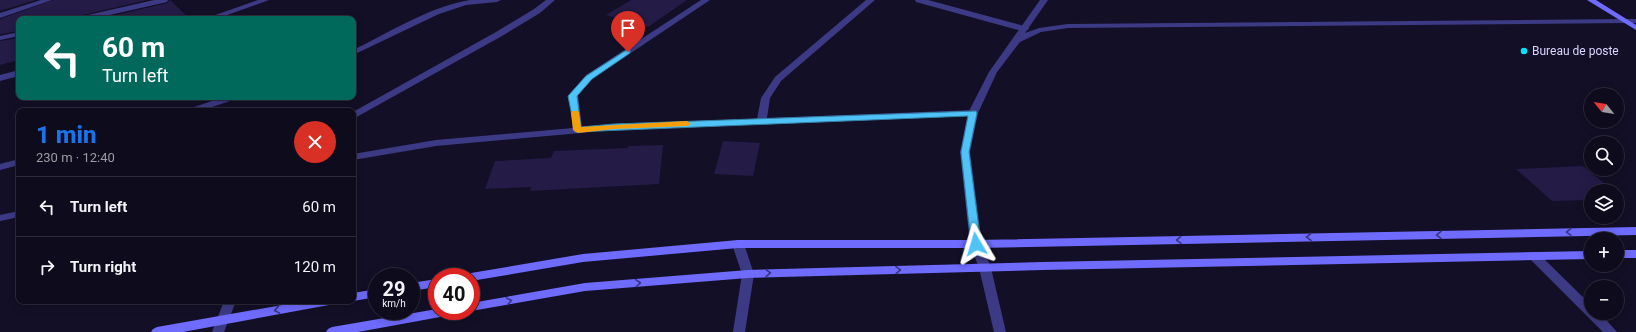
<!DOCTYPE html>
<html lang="en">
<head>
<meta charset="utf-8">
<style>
  body { margin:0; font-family:Roboto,sans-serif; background:#171425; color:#f1f3f6; height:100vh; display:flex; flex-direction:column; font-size:15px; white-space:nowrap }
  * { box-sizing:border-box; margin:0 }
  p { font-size:13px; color:#9b9ba3 }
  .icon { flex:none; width:22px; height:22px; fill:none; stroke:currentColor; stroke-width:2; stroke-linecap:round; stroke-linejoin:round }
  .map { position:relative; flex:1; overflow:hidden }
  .panel { position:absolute; left:16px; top:108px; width:340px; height:196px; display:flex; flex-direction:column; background:#0e0b1c; border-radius:8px; box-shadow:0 2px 10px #0003,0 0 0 1px #2e2b3b }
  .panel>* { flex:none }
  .guide { position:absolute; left:16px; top:16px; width:340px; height:84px; border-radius:8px; box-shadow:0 2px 10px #0003,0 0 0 1px #2e2b3b; background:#00695c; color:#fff; overflow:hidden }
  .needle { width:26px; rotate:300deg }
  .fabs { position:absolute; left:1584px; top:88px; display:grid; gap:8px }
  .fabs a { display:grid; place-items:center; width:40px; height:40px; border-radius:50%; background:#0e0b1c; box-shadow:0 2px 10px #0003,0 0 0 1px #2e2b3b; font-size:20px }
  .speed { position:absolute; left:368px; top:268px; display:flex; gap:8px; font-size:20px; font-weight:700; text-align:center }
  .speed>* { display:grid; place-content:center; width:52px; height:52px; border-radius:50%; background:#0e0b1c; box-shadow:0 2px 10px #0003,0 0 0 1px #2e2b3b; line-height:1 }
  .speed small { font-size:10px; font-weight:400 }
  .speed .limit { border:6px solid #d22; background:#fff; color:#111 }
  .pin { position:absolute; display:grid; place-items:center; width:34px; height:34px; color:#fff; margin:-41px -17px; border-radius:50% 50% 50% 0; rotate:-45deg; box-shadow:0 0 4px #0007 }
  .pin .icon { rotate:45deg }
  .me { position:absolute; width:44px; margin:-22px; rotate:353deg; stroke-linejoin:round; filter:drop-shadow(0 0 3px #0008) }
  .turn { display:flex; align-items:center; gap:14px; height:84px; padding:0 20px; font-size:18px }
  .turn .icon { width:52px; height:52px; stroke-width:2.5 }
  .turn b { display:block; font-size:28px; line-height:34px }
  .round { display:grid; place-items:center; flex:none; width:42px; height:42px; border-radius:21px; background:#171425 }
  .head { display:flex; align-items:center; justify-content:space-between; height:68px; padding:0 20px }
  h1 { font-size:24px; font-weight:800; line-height:30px; color:#1a73e8 }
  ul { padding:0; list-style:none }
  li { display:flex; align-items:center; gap:12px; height:60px; padding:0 20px; border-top:1px solid #2e2b3b }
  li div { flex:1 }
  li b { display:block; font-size:15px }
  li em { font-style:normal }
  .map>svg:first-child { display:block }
  .building { fill:#241b47 }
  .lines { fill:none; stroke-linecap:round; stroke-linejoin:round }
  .minor { fill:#3d3a85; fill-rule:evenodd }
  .tertiary { fill:#3d3a85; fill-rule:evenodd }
  .secondary { fill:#6f6bff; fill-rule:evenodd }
  .oneway { stroke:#38347d }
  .route { fill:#4fc3f7; stroke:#337fa1 }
  .slow { fill:#f59e0b }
  .poi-dot { fill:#00e5ff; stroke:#130f26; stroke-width:1.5 }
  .labels { text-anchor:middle; stroke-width:4; stroke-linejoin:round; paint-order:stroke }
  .poi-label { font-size:12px; fill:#d9d4ff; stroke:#130f26; text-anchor:start }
</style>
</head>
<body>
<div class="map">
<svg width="1636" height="332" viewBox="0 0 1636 332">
  <rect width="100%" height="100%" fill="#130f26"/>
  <!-- building -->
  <path class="building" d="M 0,0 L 36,0 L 0,11 Z
    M 53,0 L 147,0 L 79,16 L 77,19 L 19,19 L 19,31 L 0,34 L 0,19 Z
    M 170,0 L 190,19 L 99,19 L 167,3 Z
    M 631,0 L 687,0 L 648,27 L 606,15 Z
    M 19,38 L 19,60 L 0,65 L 0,41 Z
    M 723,141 L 760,143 L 753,176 L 714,174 Z
    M 663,145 L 659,184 L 530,191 L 531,187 L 485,189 L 495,161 L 551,158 L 554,151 L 628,148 L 628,146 Z
    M 1583,166 L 1614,191 L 1591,191 L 1591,200 L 1552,201 L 1516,169 Z"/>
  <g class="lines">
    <!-- minor -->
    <path class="minor" d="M 41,0 L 52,0 L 0,18 L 0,13 Z
      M 154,0 L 168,0 L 167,2 L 92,19 L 78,19 L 79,17 Z
      M 258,0 L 269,0 L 216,19 L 204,19 Z
      M 470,0 L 501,0 L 497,2 L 466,5 L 439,14 L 353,55 L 353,50 C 391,32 428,7 470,0 Z
      M 546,0 L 555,0 L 540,13 L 502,36 L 353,119 L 353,112 L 496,32 L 534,9 Z
      M 701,0 L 710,0 L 592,79 L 578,95 L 582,127 L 614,124 L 757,119 L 761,98 L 775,77 L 866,0 L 875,0 L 781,81 L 770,98 L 767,118 L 973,110 L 978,113 L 973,116 L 614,130 L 436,146 L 353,160 L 353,154 L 436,140 L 573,128 L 569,95 L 586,75 Z
      M 915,0 L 928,0 L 1028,27 L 1029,29 L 1025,31 L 1022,31 L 916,2 Z
      M 1622,19 L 1636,19 L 1636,23 L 1622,23 Z
      M 19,32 L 19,36 L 0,40 L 0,36 Z
      M 19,70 L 19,76 L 0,81 L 0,75 Z
      M 224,97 L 237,97 L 236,99 L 200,111 L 186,111 L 188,109 Z
      M 19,159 L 19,165 L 0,170 L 0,164 Z
      M 19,211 L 19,217 L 0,221 L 0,215 Z
      M 738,240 L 742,241 L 744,244 L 754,274 L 745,332 L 733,332 L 742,274 L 732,244 L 734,241 Z
      M 1534,252 L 1538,253 L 1591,305 L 1591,313 L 1600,313 L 1617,332 L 1603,332 L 1530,259 L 1528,256 L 1530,253 Z
      M 224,301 L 236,301 L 224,332 L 212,332 Z"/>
    <!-- tertiary -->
    <path class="tertiary" d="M 1040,0 L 1048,0 L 1025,33 L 1039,28 L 1068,24 L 1625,19 L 1629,21 L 1625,23 L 1068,28 L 1041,32 L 1020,42 L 997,72 L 978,113 L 970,152 L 982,244 L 991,268 L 1006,332 L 994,332 L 979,268 L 970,244 L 960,152 L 968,113 L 989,72 Z"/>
    <!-- secondary -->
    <path class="secondary" d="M 1587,0 L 1596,0 L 1636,25 L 1636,30 Z
      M 1636,227 L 1636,235 L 976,248 L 738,248 L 583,262 L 471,281 L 471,277 L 465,277 L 467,274 L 471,273 L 583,254 L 738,240 L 976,240 Z
      M 1617,250 L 1636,250 L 1636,258 L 1617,258 Z
      M 1591,251 L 1591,259 L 1042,270 L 748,278 L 585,291 L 471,311 L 470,311 L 471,311 L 471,303 L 585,283 L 748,270 L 1042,262 Z
      M 437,279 L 437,287 L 411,291 L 411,283 Z
      M 377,289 L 377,297 L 353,301 L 352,301 L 353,293 Z
      M 305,301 L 335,301 L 333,304 L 329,305 L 183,332 L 151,332 L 153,329 L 157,327 Z
      M 437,309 L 437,311 L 457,311 L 455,314 L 451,315 L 358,332 L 326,332 L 328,329 L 332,327 Z"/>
  </g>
  <!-- one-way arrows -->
  <defs><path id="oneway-chevron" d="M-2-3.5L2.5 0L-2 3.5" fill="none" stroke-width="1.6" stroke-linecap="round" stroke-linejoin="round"/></defs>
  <g class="oneway">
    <use href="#oneway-chevron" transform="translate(1569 232) rotate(179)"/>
    <use href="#oneway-chevron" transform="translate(1439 235) rotate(179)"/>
    <use href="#oneway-chevron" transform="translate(1309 237) rotate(179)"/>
    <use href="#oneway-chevron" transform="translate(1179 240) rotate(179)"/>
    <use href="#oneway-chevron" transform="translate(898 270) rotate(-2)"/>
    <use href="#oneway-chevron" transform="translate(768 273) rotate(-1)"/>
    <use href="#oneway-chevron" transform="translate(638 283) rotate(-5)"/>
    <use href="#oneway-chevron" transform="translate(509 301) rotate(-10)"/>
    <use href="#oneway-chevron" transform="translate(277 310) rotate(170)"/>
  </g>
  <!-- route -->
  <path class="route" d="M 628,49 L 630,50 L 630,53 L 592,79 L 577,96 L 581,127 L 614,124 L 976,111 L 977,113 L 969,152 L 981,244 L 976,247 L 971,244 L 961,152 L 968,116 L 575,132 L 568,96 L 586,76 Z"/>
  <!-- slow -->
  <path class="slow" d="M 572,111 L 578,111 L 579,113 L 581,127 L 687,121 L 691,124 L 687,126 L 614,129 L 578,133 L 573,130 L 571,113 Z"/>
  <!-- markers -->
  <circle class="poi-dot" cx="1524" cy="51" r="4"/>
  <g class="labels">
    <!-- poi labels -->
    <g class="poi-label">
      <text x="1532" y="55">Bureau de poste</text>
    </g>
  </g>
</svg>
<div class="fabs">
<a><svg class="needle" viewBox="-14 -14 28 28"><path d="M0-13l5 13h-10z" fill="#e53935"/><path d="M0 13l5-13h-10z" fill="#9b9ba3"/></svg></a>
<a><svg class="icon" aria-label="search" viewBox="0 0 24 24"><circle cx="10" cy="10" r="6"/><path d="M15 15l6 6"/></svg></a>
<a><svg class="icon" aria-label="layers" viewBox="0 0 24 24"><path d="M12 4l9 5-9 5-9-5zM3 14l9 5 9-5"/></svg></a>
<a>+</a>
<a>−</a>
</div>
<div class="speed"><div>29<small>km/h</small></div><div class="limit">40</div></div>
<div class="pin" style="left:628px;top:52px;background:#d93025"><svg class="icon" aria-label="arrive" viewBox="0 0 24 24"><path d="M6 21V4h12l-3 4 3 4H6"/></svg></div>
<svg class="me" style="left:976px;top:244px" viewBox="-20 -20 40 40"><path d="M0-17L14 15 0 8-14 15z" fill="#4fc3f7" stroke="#fff" stroke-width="4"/></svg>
<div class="guide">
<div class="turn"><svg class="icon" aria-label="left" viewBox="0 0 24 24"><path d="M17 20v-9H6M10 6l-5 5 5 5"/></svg><div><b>60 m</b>Turn left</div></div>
</div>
<section class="panel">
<div class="head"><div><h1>1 min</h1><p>230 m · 12:40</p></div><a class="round" style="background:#d93025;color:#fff"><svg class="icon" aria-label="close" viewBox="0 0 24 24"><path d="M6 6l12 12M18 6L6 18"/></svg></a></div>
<ul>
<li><svg class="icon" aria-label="left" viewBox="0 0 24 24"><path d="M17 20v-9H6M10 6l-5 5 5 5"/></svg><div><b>Turn left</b></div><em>60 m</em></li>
<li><svg class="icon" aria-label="right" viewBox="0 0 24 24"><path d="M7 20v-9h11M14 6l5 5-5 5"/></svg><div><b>Turn right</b></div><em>120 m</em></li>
</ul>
</section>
</div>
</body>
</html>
